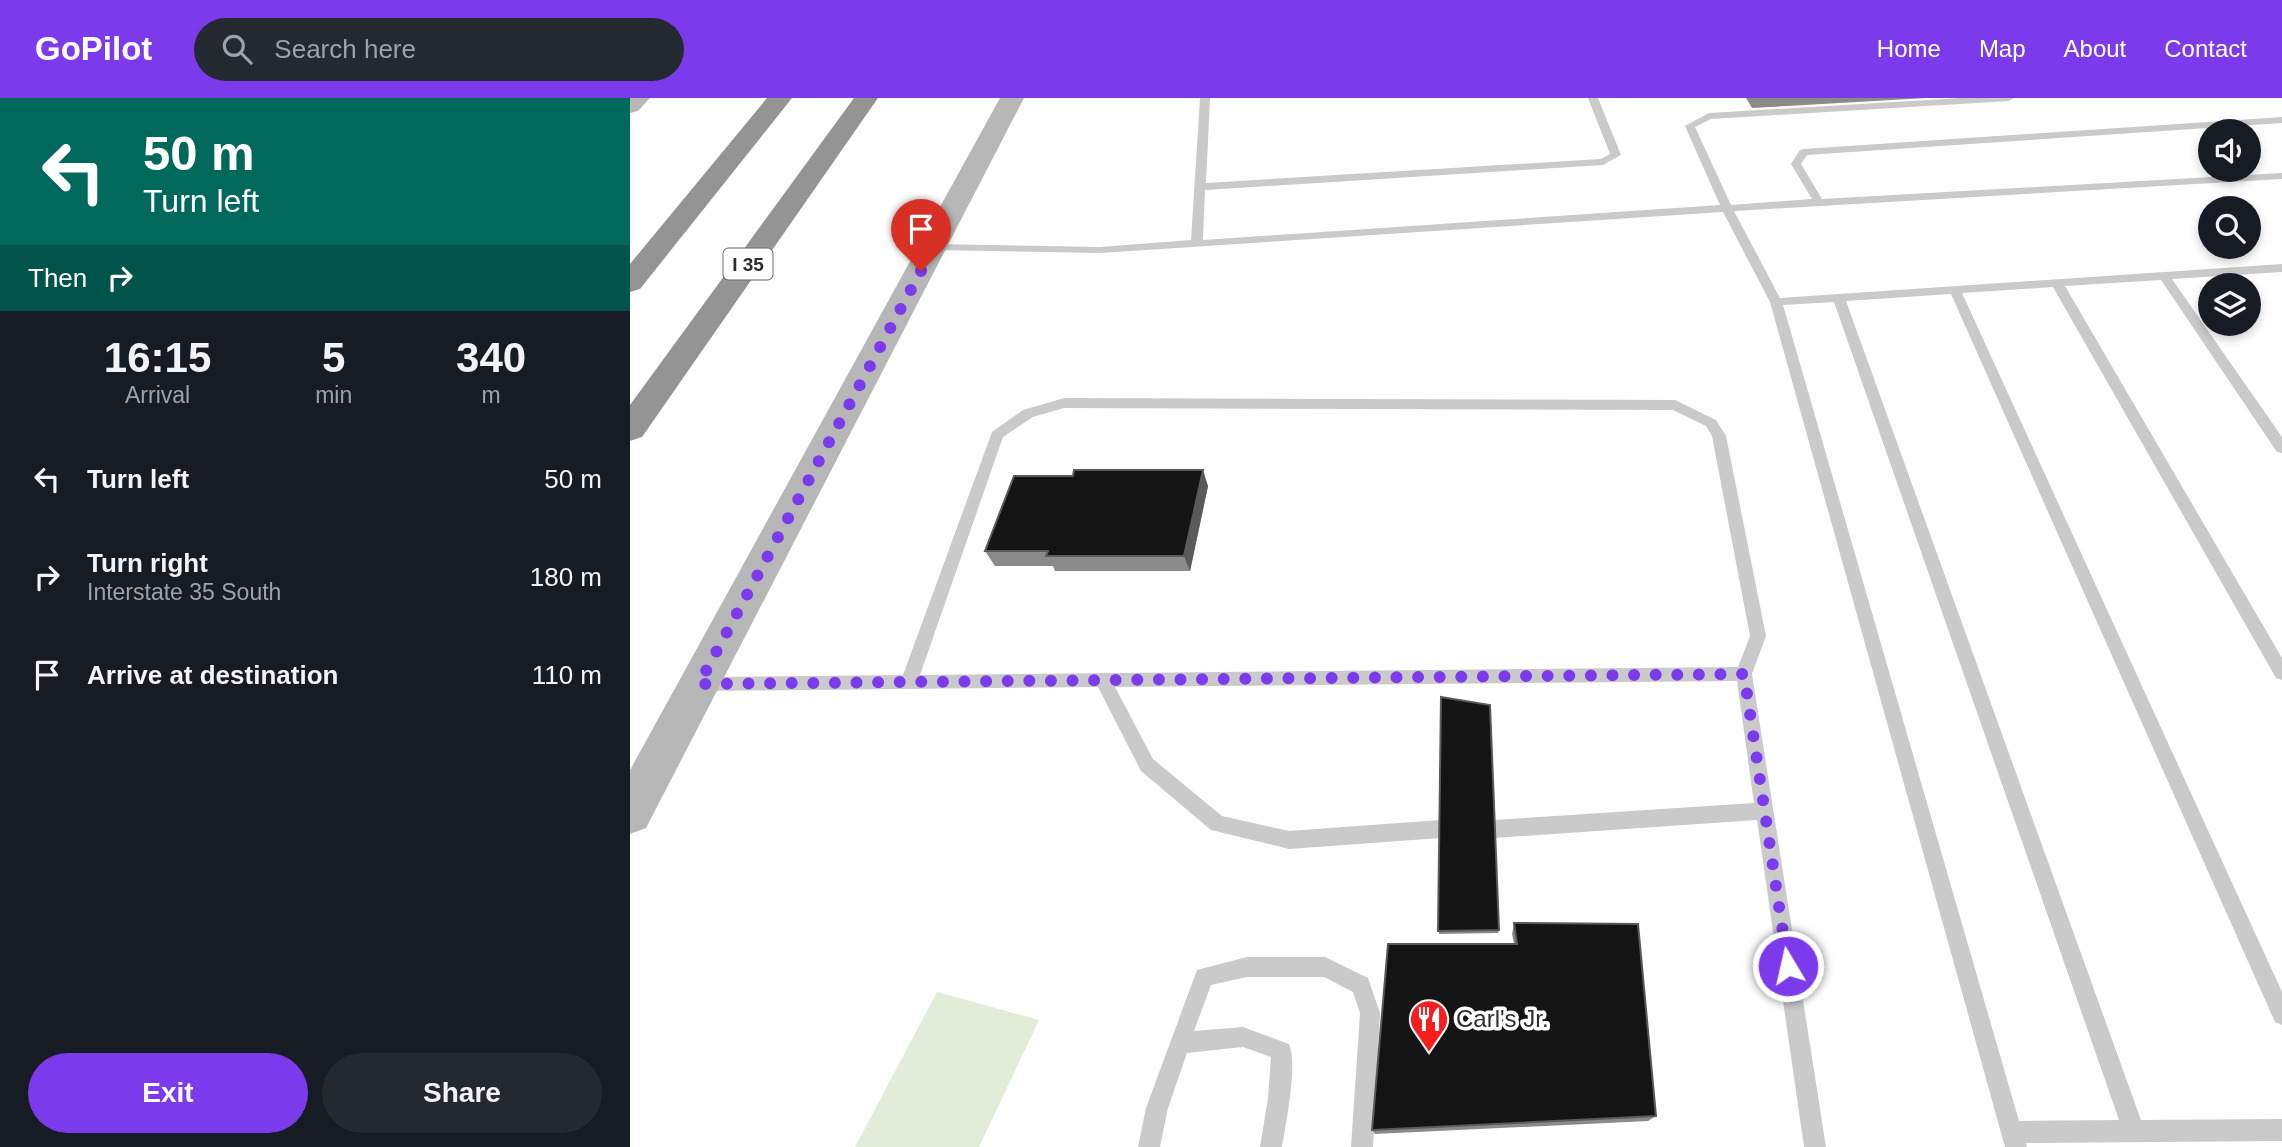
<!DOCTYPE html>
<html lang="en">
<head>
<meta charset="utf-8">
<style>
  body { margin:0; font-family:Arial,sans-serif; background:#242831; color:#f1f3f6; height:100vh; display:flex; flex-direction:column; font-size:26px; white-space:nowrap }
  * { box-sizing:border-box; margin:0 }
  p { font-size:23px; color:#9ea1a6 }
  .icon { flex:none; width:38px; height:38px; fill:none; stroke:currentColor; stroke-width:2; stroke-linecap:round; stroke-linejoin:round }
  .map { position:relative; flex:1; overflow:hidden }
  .details { display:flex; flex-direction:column; background:#171b24; width:630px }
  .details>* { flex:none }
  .top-card { background:#00695c; color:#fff; overflow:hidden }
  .tools { position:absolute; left:1568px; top:21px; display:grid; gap:14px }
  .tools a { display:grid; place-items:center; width:63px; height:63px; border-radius:50%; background:#171b24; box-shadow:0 4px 10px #0003; font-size:35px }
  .pin { position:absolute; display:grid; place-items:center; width:60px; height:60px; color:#fff; margin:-72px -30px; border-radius:50% 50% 50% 0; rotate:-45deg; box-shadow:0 0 7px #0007 }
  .pin .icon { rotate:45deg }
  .me { position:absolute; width:77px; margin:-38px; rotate:351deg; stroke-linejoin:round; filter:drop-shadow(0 0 5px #0008) }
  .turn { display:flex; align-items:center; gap:24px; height:147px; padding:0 28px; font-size:32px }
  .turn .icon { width:91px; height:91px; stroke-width:2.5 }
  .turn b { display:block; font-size:49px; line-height:60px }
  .then { display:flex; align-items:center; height:66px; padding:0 28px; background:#0003; gap:14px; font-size:26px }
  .eta { display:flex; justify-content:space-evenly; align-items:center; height:119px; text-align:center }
  .eta b { font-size:42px; font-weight:700; line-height:49px }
  .cta { display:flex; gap:14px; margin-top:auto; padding:14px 28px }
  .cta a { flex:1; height:80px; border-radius:42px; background:#7c3aed; color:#fff; font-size:28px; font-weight:700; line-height:80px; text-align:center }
  .cta a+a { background:#242831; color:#f1f3f6 }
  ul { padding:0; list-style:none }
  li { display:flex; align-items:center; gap:21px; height:98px; padding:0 28px }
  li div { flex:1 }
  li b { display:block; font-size:26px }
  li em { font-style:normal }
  header { display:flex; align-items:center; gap:42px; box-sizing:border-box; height:98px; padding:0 35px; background:#7c3aed; color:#fff }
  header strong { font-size:33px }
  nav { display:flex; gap:38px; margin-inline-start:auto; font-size:24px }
  .search { width:490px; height:63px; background:#242831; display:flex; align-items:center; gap:18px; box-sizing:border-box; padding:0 24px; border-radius:38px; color:#9ea1a6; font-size:26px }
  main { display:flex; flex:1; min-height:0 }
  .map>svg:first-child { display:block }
  .green { fill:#e2edd9 }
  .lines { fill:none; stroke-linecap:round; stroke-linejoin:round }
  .lane { fill:#cacaca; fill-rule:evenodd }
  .secondary { fill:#b7b7b7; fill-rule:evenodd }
  .highway { fill:#949494; fill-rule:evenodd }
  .wall { fill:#8a8a8a }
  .shaded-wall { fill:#5a5a5a }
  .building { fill:#141414; stroke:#5a5a5a; stroke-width:2 }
  .route { stroke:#7c3aed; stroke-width:12; stroke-dasharray:0 21.6 }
  .labels { text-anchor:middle; stroke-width:7; stroke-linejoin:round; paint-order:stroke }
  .shield { fill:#fff; stroke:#6c6c6c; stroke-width:2 }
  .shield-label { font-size:19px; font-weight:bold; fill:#2d2d2d }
  .near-poi-label { font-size:24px; fill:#2d2d2d; stroke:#fff; text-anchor:start }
</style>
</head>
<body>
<header>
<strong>GoPilot</strong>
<div class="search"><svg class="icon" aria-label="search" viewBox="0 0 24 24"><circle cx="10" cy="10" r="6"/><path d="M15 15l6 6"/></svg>Search here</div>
<nav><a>Home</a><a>Map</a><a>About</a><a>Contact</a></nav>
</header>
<main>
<section class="details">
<div class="top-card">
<div class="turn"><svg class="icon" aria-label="left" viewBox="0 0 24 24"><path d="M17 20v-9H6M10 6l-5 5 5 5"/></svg><div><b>50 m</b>Turn left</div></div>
<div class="then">Then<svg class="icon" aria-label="right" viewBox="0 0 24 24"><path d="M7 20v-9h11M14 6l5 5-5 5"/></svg></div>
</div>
<div class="eta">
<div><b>16:15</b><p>Arrival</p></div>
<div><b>5</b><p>min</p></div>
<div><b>340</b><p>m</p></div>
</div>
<ul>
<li><svg class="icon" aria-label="left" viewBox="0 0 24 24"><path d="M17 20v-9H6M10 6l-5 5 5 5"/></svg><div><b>Turn left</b></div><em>50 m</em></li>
<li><svg class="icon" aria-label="right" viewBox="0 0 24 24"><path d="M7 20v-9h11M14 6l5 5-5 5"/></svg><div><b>Turn right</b><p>Interstate 35 South</p></div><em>180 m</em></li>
<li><svg class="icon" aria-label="arrive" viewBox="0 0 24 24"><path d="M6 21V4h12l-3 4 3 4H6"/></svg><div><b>Arrive at destination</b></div><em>110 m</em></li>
</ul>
<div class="cta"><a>Exit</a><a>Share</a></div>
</section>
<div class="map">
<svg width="1652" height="1049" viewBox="0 0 1652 1049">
  <rect width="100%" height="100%" fill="#fff"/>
  <!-- green -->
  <path class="green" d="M 307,894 L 409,922 L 349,1049 L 225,1049 Z"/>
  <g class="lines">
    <!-- lane -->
    <path class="lane" d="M 570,0 L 580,0 L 576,85 L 971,61 L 980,56 L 958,0 L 968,0 L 991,57 L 973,67 L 575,92 L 573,142 L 1090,107 L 1055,28 L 1079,15 L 1330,0 L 1384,0 L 1379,3 L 1081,21 L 1065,29 L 1101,107 L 1182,101 L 1161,66 L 1170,52 L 1174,51 L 1652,19 L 1652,25 L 1177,57 L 1171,66 L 1192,101 L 1652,75 L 1652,81 L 1104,113 L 1150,200 L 1652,166 L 1652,174 L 1542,181 L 1652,339 L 1652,355 L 1647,354 L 1531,182 L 1435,188 L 1652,560 L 1652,582 L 1646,580 L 1423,189 L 1332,195 L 1652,894 L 1652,927 L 1645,924 L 1321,196 L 1216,203 L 1511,1022 L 1652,1021 L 1652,1043 L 1396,1045 L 1397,1049 L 1375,1049 L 1140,204 L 1093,114 L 470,155 L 304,152 L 298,149 L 304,146 L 470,149 L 561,142 ZM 1204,204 L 1489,1022 L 1389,1023 L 1153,207 Z
      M 434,300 L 1045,302 L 1086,322 L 1096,338 L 1136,538 L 1122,576 L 1196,1049 L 1174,1049 L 1127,722 L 864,740 L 858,737 L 855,731 L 858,725 L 864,722 L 1124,705 L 1107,583 L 485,589 L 523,661 L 592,718 L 659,733 L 810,722 L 816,725 L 819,731 L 816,737 L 810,740 L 659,751 L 581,732 L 511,673 L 468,589 L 72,593 L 66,591 L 64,586 L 66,581 L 72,579 L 273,577 L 362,334 L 393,312 ZM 434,310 L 1043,312 L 1076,328 L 1082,338 L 1120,538 L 1108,569 L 290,577 L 373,339 L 403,319 Z
      M 617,859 L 695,859 L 738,880 L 750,915 L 743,1049 L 721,1049 L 730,915 L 723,894 L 694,879 L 617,879 L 581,887 L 564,933 L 613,929 L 659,946 C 668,967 656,1024 652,1049 L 630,1049 L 638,1000 L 641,959 L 613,949 L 557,955 L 538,1010 L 530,1049 L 508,1049 L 516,1010 L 567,872 Z"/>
    <!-- secondary -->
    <path class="secondary" d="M 0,0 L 20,0 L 8,13 L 0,15 Z
      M 370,0 L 394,0 L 16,730 L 0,736 L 0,672 Z"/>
    <!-- highway -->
    <path class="highway" d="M 137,0 L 162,0 L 10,191 L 0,194 L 0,166 Z
      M 224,0 L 248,0 L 12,339 L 0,343 L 0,307 Z"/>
  </g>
  <!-- wall -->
  <path class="wall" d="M 1116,0 L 1297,0 L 1122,10 Z
    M 578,388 L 560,473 L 425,473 L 423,468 L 365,468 L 355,453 Z
    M 811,599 L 869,832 L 868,835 L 809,836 Z
    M 884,825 L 1026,1018 L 1018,1023 L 745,1036 L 742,1032 L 884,846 L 882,836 Z"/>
  <!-- shaded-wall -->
  <path class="shaded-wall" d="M 573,372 L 578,388 L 560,473 L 554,458 Z"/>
  <!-- building -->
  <path class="building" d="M 444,372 L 573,372 L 554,458 L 416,458 L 418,453 L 355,453 L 384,378 L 443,378 Z
    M 811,599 L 860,607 L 869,832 L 808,833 Z
    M 884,825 L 1008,826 L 1026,1018 L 742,1032 L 758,846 L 887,846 Z"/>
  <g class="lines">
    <!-- route -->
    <path class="route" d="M 291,173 L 69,586 L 1114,576 L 1158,868"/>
  </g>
  <!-- icons -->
  <defs>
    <g id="restaurant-pin" transform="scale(2.0125)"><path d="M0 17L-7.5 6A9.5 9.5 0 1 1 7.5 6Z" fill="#f71d1e" stroke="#fff"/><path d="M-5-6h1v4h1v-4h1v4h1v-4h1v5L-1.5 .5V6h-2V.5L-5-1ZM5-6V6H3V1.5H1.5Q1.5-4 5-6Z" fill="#fff"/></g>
  </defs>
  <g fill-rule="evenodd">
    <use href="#restaurant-pin" x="799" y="921"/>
  </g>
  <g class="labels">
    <!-- shield labels -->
    <rect class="shield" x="93.5" y="150.5" width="49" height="31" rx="5"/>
    <g class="shield-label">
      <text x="118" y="173">I 35</text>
    </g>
    <!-- near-poi labels -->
    <g class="near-poi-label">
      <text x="826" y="929">Carl's Jr.</text>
    </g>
  </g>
</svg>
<div class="tools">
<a><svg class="icon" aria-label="sound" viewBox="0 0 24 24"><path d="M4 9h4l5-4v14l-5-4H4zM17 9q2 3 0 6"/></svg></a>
<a><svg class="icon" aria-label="search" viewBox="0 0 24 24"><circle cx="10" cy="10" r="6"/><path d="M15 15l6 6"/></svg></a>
<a><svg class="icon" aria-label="layers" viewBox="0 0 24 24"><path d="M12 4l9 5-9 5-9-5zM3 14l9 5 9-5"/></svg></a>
</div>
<div class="pin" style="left:291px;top:173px;background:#d93025"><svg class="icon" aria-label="arrive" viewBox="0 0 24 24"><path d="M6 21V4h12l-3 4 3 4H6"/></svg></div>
<svg class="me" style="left:1158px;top:868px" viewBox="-20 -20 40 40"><circle r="17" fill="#7c3aed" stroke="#fff" stroke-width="3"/><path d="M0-11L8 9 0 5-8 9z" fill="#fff"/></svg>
</div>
</main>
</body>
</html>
